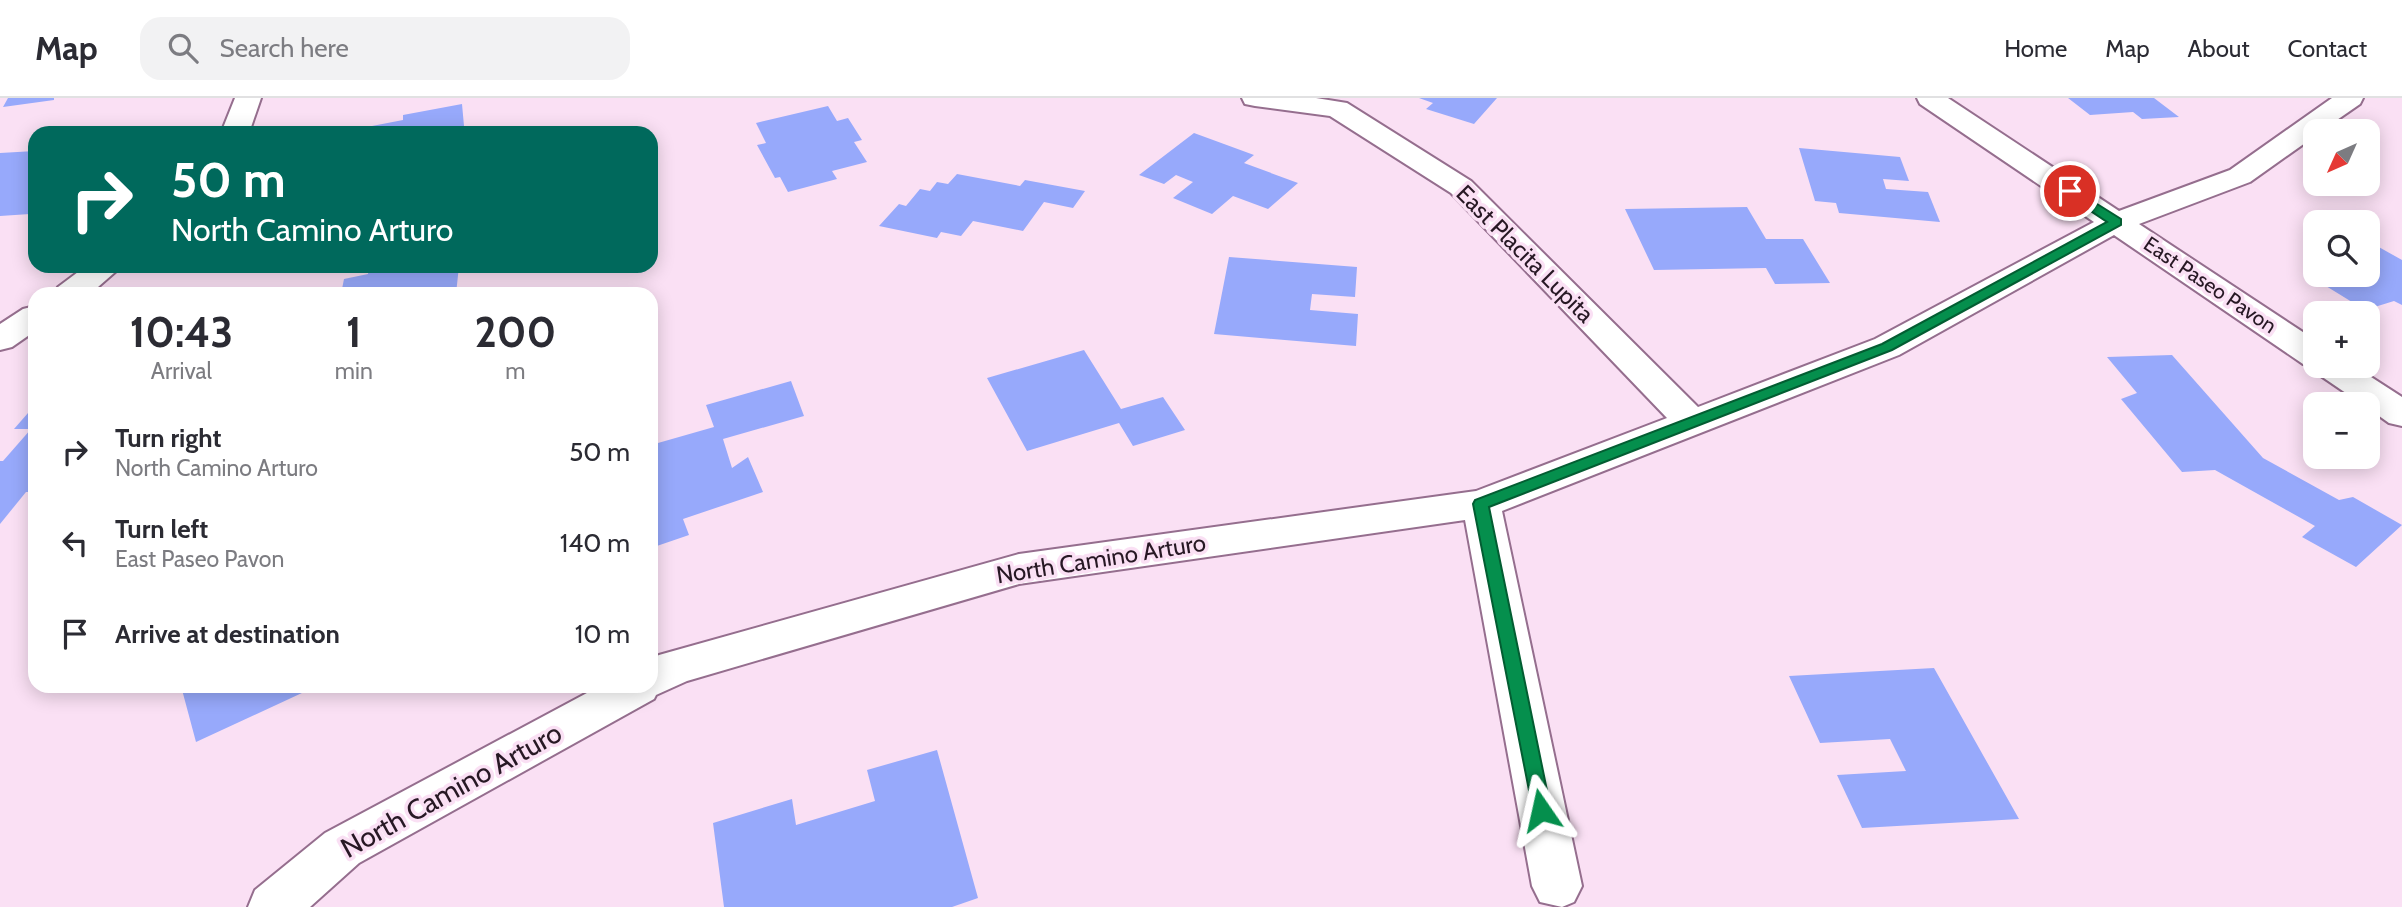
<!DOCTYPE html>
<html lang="en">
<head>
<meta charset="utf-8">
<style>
  body { margin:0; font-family:Cabin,sans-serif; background:#f2f2f3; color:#2b2b33; height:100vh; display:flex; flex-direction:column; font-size:26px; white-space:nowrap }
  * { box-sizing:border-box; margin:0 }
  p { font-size:23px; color:#7c7c81 }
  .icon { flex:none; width:38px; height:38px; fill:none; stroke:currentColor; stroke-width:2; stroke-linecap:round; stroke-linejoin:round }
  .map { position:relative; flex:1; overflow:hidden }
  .details { position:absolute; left:28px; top:189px; width:630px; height:406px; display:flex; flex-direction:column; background:#fff; border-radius:21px; box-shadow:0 4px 18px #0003 }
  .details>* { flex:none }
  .hud { position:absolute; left:28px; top:28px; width:630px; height:147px; border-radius:21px; box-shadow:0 4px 18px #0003; background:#00695c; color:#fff; overflow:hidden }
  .needle { width:46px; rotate:225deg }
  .buttons { position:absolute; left:2303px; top:21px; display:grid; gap:14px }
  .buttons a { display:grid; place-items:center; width:77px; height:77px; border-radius:14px; background:#fff; box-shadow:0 4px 18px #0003; font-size:35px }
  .pin { position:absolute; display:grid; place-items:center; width:60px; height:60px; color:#fff; margin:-30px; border:4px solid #fff; border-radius:50%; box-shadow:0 2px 7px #0007 }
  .me { position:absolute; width:77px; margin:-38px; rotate:349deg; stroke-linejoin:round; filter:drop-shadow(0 0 5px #0008) }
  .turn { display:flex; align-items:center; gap:24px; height:147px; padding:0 28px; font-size:32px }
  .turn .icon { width:91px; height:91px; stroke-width:2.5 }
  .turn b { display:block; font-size:49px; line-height:60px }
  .eta { display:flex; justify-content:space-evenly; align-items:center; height:119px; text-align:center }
  .eta b { font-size:42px; font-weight:700; line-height:49px }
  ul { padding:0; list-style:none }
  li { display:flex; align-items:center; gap:21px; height:91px; padding:0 28px }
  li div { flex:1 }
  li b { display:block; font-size:26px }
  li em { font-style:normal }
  header { display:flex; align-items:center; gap:42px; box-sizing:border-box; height:98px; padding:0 35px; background:#fff; border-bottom:2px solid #e1e1e2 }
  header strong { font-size:33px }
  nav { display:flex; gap:38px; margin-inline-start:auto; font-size:24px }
  .search { width:490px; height:63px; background:#f2f2f3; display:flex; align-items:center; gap:18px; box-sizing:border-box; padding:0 24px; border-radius:21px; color:#7c7c81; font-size:26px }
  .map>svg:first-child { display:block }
  .building { fill:#97a9fb }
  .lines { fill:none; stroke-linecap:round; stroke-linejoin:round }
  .minor-casing { stroke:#956e8e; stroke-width:4 }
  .minor { fill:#fff; fill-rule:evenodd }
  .route { fill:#058f4d; stroke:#035d32; stroke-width:2 }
  .labels { text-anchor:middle; stroke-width:7; stroke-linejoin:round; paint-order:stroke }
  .far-street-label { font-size:21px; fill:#271824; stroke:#fae0f4 }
  .street-label { font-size:24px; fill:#271824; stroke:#fae0f4 }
  .near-street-label { font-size:28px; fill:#271824; stroke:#fae0f4 }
</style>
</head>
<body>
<header>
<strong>Map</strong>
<div class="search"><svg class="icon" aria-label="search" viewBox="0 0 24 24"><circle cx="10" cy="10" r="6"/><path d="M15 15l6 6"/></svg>Search here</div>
<nav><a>Home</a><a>Map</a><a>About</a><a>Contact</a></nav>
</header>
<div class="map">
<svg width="2402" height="809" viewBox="0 0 2402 809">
  <rect width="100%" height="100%" fill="#fae0f4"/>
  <!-- building -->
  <path class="building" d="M 8,0 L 54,0 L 54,2 L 3,9 Z
    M 1419,0 L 1497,0 L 1474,26 L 1426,11 L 1433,5 Z
    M 2068,0 L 2154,0 L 2179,19 L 2142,21 L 2133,14 L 2090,17 Z
    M 462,6 L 464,28 L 448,31 L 449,35 L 372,35 L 372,28 L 403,22 L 403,17 Z
    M 828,8 L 837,23 L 848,20 L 862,42 L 854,44 L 867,64 L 832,73 L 837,81 L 788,94 L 780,79 L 775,80 L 757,47 L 766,45 L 756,25 Z
    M 1194,35 L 1254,57 L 1244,65 L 1298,85 L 1268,111 L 1233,98 L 1212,116 L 1173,100 L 1193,84 L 1176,77 L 1164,86 L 1139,77 Z
    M 1799,50 L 1900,59 L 1909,83 L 1883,81 L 1886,91 L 1928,94 L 1940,124 L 1839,115 L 1836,105 L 1815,103 Z
    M 35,53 L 35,109 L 30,116 L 0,118 L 0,55 Z
    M 957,76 L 1020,88 L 1025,82 L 1085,93 L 1073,110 L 1044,104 L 1023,133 L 973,123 L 961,138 L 941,134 L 937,140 L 879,128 L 899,106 L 906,108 L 920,91 L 930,93 L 937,84 L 948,86 Z
    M 1747,109 L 1766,141 L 1803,141 L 1830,185 L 1775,186 L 1766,170 L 1654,172 L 1625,111 Z
    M 2368,143 L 2402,162 L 2402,207 L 2394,203 L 2365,212 L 2308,177 L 2315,175 L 2368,177 Z
    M 1229,159 L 1357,169 L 1355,199 L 1312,196 L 1310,212 L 1358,216 L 1356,248 L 1214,236 Z
    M 369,168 L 459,168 L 456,196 L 341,196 L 344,181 L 368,176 Z
    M 1084,252 L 1121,311 L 1163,299 L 1185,332 L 1133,348 L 1119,325 L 1027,353 L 987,280 Z
    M 2172,257 L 2263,360 L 2339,402 L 2353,399 L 2402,427 L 2356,469 L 2302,439 L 2315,428 L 2215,372 L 2182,374 L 2121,301 L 2137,295 L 2107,259 Z
    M 791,283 L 804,318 L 723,341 L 732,370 L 748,359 L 763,394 L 683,421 L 689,437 L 651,450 L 651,347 L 714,329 L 706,307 Z
    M 35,307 L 35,394 L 26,394 L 0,426 L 0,363 L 3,363 L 31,331 L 14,331 Z
    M 1934,570 L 2019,721 L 1862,730 L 1837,677 L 1906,673 L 1890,641 L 1820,645 L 1789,578 Z
    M 181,588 L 317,588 L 196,644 Z
    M 937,652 L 978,800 L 952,809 L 724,809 L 713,725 L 792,701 L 796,727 L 875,703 L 867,672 Z"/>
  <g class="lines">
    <!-- minor casing -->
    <g class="minor-casing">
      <path id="minor" d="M 235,0 L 261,0 L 249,35 L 221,35 Z
        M 1242,0 L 1316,0 L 1347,5 L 1471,83 L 1698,309 L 1875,241 L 2094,124 L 1920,6 L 1917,0 L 1948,0 L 2119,113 L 2230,72 L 2332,0 L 2363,0 L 2360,6 L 2321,33 L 2315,33 L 2315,38 L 2250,84 L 2139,126 L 2315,242 L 2315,268 L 2354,268 L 2402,299 L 2402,328 L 2389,325 L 2368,310 L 2368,306 L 2362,306 L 2318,276 L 2313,268 L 2303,266 L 2114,137 L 1899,257 L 1502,413 L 1582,788 L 1574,804 L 1562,809 L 1540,804 L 1532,788 L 1465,422 L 1019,486 L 687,583 L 656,597 L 654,601 L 359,765 L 310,809 L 248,809 L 255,792 L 325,735 L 600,588 L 651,588 L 651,561 L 659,557 L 1019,456 L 1476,393 L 1667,320 L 1451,95 L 1330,18 L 1255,8 L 1245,6 Z
        M 86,168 L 122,168 L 90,196 L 54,196 L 58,189 Z
        M 35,208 L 35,233 L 12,249 L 0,252 L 0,226 L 23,211 Z"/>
    </g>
    <!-- minor -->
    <use href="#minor" class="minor"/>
  </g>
  <!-- route -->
  <path class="route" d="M 2070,89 L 2121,121 L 2121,127 L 1892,252 L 1489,409 L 1551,712 L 1548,718 L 1541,720 L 1534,718 L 1473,406 L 1475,402 L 1882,246 L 2107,124 L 2065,96 L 2063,93 Z"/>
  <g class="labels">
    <!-- far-street labels -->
    <g class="far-street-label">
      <text transform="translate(2210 187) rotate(34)" y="7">East Paseo Pavon</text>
    </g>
    <!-- street labels -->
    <g class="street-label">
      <text transform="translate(1525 156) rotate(45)" y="8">East Placita Lupita</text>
      <text transform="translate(1101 461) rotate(-9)" y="8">North Camino Arturo</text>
    </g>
    <!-- near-street labels -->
    <g class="near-street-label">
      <text transform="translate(451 692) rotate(-29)" y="10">North Camino Arturo</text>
    </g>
  </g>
</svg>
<div class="buttons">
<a><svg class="needle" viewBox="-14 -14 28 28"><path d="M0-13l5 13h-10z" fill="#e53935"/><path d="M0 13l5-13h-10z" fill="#7c7c81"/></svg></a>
<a><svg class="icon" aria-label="search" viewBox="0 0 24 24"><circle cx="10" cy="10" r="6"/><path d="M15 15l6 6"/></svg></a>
<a>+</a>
<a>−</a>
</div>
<div class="pin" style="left:2070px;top:93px;background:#d93025"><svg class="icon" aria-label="arrive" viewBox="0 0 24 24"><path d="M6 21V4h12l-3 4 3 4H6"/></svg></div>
<svg class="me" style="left:1541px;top:712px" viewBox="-20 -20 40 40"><path d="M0-17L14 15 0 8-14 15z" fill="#058f4d" stroke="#fff" stroke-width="4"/></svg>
<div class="hud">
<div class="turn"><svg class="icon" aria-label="right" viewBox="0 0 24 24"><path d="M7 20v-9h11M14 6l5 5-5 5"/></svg><div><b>50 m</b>North Camino Arturo</div></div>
</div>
<section class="details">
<div class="eta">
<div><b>10:43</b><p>Arrival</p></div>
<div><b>1</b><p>min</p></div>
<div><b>200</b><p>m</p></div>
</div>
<ul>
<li><svg class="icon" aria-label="right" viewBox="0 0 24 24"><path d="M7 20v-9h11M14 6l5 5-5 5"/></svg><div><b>Turn right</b><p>North Camino Arturo</p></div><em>50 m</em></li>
<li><svg class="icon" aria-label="left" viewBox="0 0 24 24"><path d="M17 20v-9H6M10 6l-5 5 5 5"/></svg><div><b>Turn left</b><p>East Paseo Pavon</p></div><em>140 m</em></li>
<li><svg class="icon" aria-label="arrive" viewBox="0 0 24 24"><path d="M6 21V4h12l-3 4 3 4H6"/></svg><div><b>Arrive at destination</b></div><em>10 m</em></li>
</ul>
</section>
</div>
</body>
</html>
